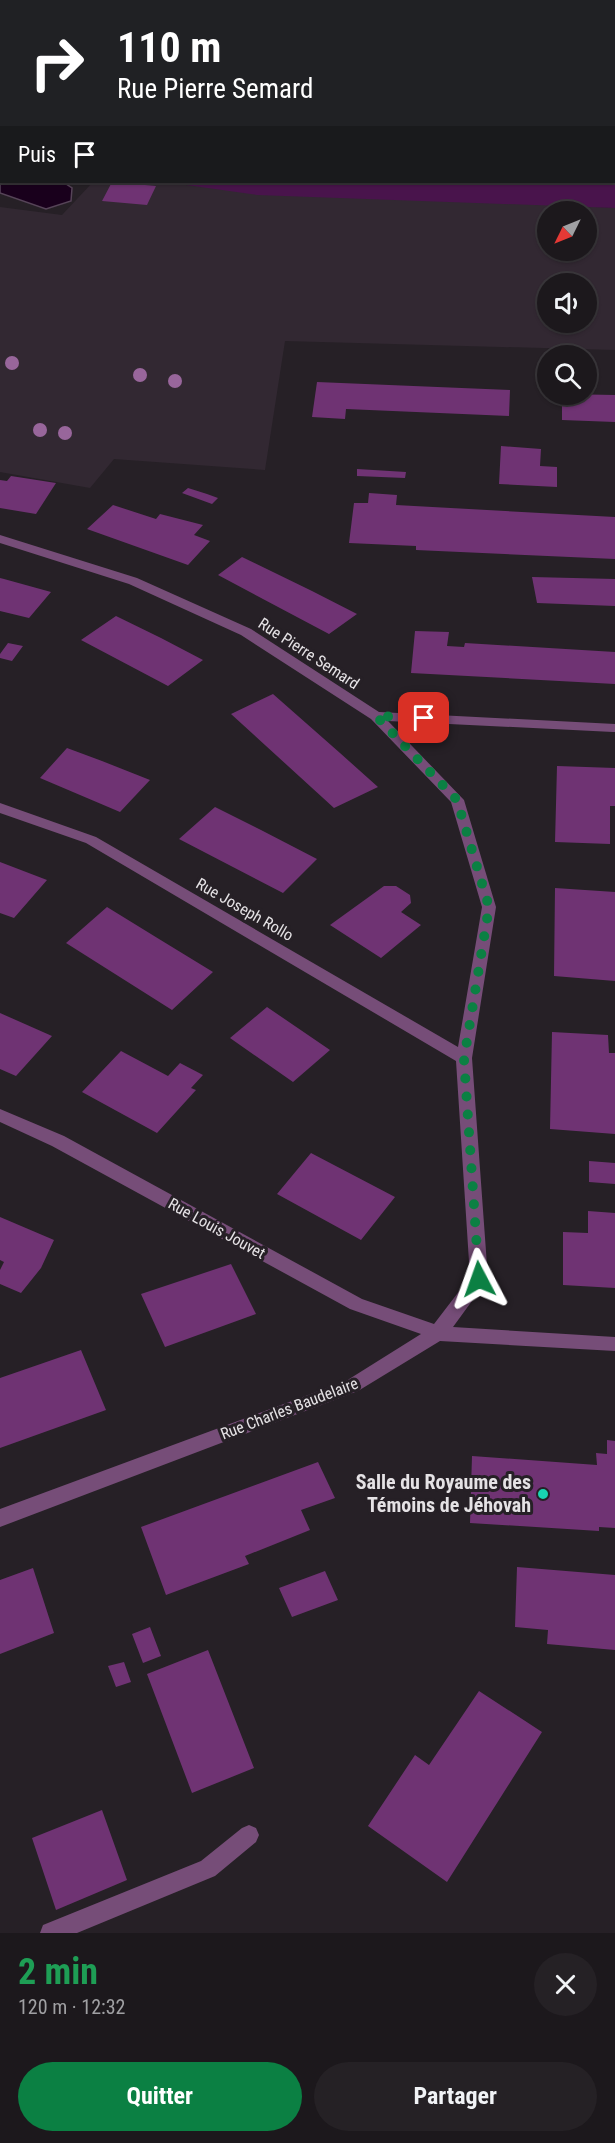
<!DOCTYPE html>
<html lang="fr">
<head>
<meta charset="utf-8">
<style>
  body { margin:0; font-family:"Roboto Condensed",sans-serif; background:#252125; color:#f1f3f6; height:100vh; display:flex; flex-direction:column; font-size:22px; white-space:nowrap }
  * { box-sizing:border-box; margin:0 }
  p { font-size:20px; color:#a0a0a3 }
  .icon { flex:none; width:33px; height:33px; fill:none; stroke:currentColor; stroke-width:2; stroke-linecap:round; stroke-linejoin:round }
  .map { position:relative; height:1933px; overflow:hidden }
  .panel { display:flex; flex-direction:column; background:#1c181c; flex:1 }
  .panel>* { flex:none }
  .banner { position:absolute; left:0px; top:0px; width:615px; height:183px; box-shadow:0 2px 4px #0004,0 0 0 2px #3a373b; background:#202124; color:#fff; overflow:hidden }
  .needle { width:39px; rotate:227deg }
  .tools { position:absolute; left:537px; top:201px; display:grid; gap:12px }
  .tools a { display:grid; place-items:center; width:60px; height:60px; border-radius:50%; background:#1c181c; box-shadow:0 2px 4px #0004,0 0 0 2px #3a373b; font-size:30px }
  .pin { position:absolute; display:grid; place-items:center; width:51px; height:51px; color:#fff; margin:-26px; border-radius:12px; box-shadow:0 3px 9px #0006 }
  .me { position:absolute; width:66px; margin:-33px; rotate:356deg; stroke-linejoin:round; filter:drop-shadow(0 0 4px #0008) }
  .turn { display:flex; align-items:center; gap:21px; height:126px; padding:0 18px; font-size:27px }
  .turn .icon { width:78px; height:78px; stroke-width:2.5 }
  .turn b { display:block; font-size:42px; line-height:51px }
  .then { display:flex; align-items:center; height:57px; padding:0 18px; background:#0003; gap:12px; font-size:22px }
  .round { display:grid; place-items:center; flex:none; width:63px; height:63px; border-radius:32px; background:#252125 }
  .overview { display:flex; align-items:center; justify-content:space-between; height:102px; padding:0 18px }
  h1 { font-size:36px; font-weight:700; line-height:45px; color:#1e9e55 }
  .action { display:flex; gap:12px; margin-top:auto; padding:12px 18px }
  .action a { flex:1; height:69px; border-radius:36px; background:#0b8043; color:#fff; font-size:24px; font-weight:700; line-height:69px; text-align:center }
  .action a+a { background:#252125; color:#f1f3f6 }
  .map>svg:first-child { display:block }
  .built { fill:#322832; fill-rule:evenodd }
  .green { fill:#49144c }
  .water { fill:#19001c; stroke:#564458; stroke-width:1.5 }
  .building { fill:#6f3373 }
  .lines { fill:none; stroke-linecap:round; stroke-linejoin:round }
  .minor { fill:#764d78; fill-rule:evenodd }
  .tree { fill:#98669b }
  .route { stroke:#0b8043; stroke-width:10; stroke-dasharray:0 18 }
  .poi-dot { fill:#18d5b2; stroke:#262026; stroke-width:2 }
  .labels { text-anchor:middle; stroke-width:6; stroke-linejoin:round; paint-order:stroke }
  .street-label { font-size:16px; fill:#e5e2e5; stroke:#262026 }
  .near-poi-label { font-size:20px; font-weight:bold; fill:#e5e2e5; stroke:#262026; text-anchor:end }
</style>
</head>
<body>
<div class="map">
<svg width="615" height="1933" viewBox="0 0 615 1933">
  <rect width="100%" height="100%" fill="#262026"/>
  <!-- built -->
  <path class="built" d="M 93,182 L 131,182 L 615,208 L 615,350 L 285,341 L 265,470 L 114,459 L 90,488 L 0,472 L 0,207 L 62,215 ZM 548,212 L 586,212 L 586,250 L 548,250 ZM 548,284 L 586,284 L 586,322 L 548,322 Z"/>
  <!-- green -->
  <path class="green" d="M 156,0 L 615,0 L 615,208 L 257,195 L 165,182 L 614,182 L 614,2 L 154,2 Z"/>
  <!-- water -->
  <path class="water" d="M 0,0 L 156,0 L 2,2 L 2,182 L 63,182 L 72,188 L 71,201 L 46,209 L 0,193 Z"/>
  <!-- building -->
  <path class="building" d="M 112,182 L 156,186 L 147,205 L 102,201 Z
    M 317,382 L 510,390 L 509,416 L 346,409 L 345,419 L 312,417 Z
    M 562,394 L 615,395 L 615,422 L 562,420 Z
    M 501,446 L 541,449 L 540,466 L 557,467 L 557,487 L 499,484 Z
    M 357,469 L 406,472 L 405,478 L 357,476 Z
    M 11,476 L 56,483 L 36,514 L 0,508 L 0,480 L 7,481 Z
    M 188,488 L 207,494 L 218,498 L 212,504 L 182,493 Z
    M 369,493 L 397,495 L 396,505 L 615,517 L 615,559 L 416,550 L 416,546 L 349,543 L 354,503 L 368,503 Z
    M 113,505 L 156,519 L 160,514 L 203,525 L 194,535 L 210,541 L 188,565 L 87,529 Z
    M 242,557 L 312,591 L 357,614 L 329,634 L 218,575 Z
    M 532,577 L 615,579 L 615,606 L 537,603 Z
    M 0,578 L 4,579 L 51,592 L 29,618 L 0,611 Z
    M 116,616 L 161,638 L 203,660 L 168,686 L 81,640 Z
    M 415,631 L 449,632 L 447,646 L 464,647 L 465,643 L 615,652 L 615,684 L 411,673 Z
    M 8,643 L 23,646 L 12,661 L 0,658 L 0,654 Z
    M 273,694 L 340,753 L 378,787 L 334,808 L 231,714 Z
    M 67,748 L 102,761 L 150,780 L 120,812 L 40,778 Z
    M 557,766 L 615,768 L 615,806 L 610,806 L 610,844 L 555,842 Z
    M 215,807 L 261,830 L 317,859 L 283,893 L 179,839 Z
    M 0,862 L 47,880 L 14,918 L 0,913 Z
    M 384,886 L 396,886 L 410,895 L 411,903 L 401,912 L 421,925 L 381,958 L 330,925 Z
    M 555,888 L 615,892 L 615,981 L 554,976 Z
    M 107,907 L 159,939 L 213,972 L 172,1010 L 66,943 Z
    M 267,1007 L 330,1050 L 293,1082 L 230,1038 Z
    M 0,1013 L 52,1036 L 16,1076 L 0,1069 Z
    M 552,1032 L 608,1035 L 609,1053 L 615,1053 L 615,1134 L 550,1129 Z
    M 121,1051 L 168,1076 L 180,1063 L 203,1075 L 191,1088 L 196,1090 L 157,1133 L 82,1092 Z
    M 311,1153 L 395,1197 L 361,1240 L 277,1194 Z
    M 589,1161 L 615,1163 L 615,1184 L 589,1182 Z
    M 588,1211 L 615,1213 L 615,1288 L 563,1285 L 563,1232 L 588,1233 Z
    M 0,1217 L 54,1240 L 41,1268 L 21,1293 L 0,1284 L 0,1270 L 4,1262 L 0,1260 Z
    M 231,1264 L 256,1314 L 165,1347 L 141,1294 Z
    M 81,1350 L 106,1410 L 0,1448 L 0,1378 Z
    M 607,1440 L 615,1441 L 615,1528 L 599,1527 L 599,1531 L 470,1523 L 472,1456 L 597,1465 L 596,1453 L 607,1454 Z
    M 318,1462 L 335,1498 L 301,1510 L 310,1530 L 245,1556 L 249,1564 L 166,1595 L 141,1527 Z
    M 517,1567 L 615,1575 L 615,1650 L 547,1644 L 548,1630 L 515,1627 Z
    M 33,1568 L 54,1633 L 0,1654 L 0,1580 Z
    M 325,1571 L 338,1600 L 292,1617 L 279,1588 Z
    M 150,1627 L 161,1656 L 143,1663 L 132,1634 Z
    M 208,1650 L 254,1768 L 192,1793 L 147,1674 Z
    M 124,1662 L 131,1682 L 116,1687 L 108,1666 Z
    M 479,1691 L 542,1732 L 447,1882 L 368,1826 L 415,1755 L 429,1765 Z
    M 102,1810 L 127,1880 L 56,1910 L 32,1838 Z"/>
  <g class="lines">
    <!-- minor -->
    <path class="minor" d="M 0,535 L 137,578 L 251,629 L 379,712 L 615,724 L 615,732 L 613,732 L 388,721 L 464,800 L 496,907 L 472,1058 L 488,1279 L 453,1327 L 615,1337 L 615,1351 L 440,1341 L 358,1391 L 0,1527 L 0,1509 L 346,1381 L 421,1334 L 350,1309 L 52,1146 L 0,1122 L 0,1109 L 64,1136 L 362,1299 L 434,1324 L 470,1277 L 456,1061 L 86,843 L 0,813 L 0,803 L 96,837 L 458,1047 L 482,907 L 451,802 L 371,719 L 241,635 L 129,584 L 0,543 Z
      M 249,1825 L 256,1828 L 259,1835 L 256,1842 L 215,1876 L 77,1933 L 40,1933 L 43,1925 L 201,1861 L 242,1828 Z"/>
  </g>
  <!-- trees -->
  <g class="tree">
    <circle cx="12" cy="363" r="7"/>
    <circle cx="140" cy="375" r="7"/>
    <circle cx="175" cy="381" r="7"/>
    <circle cx="40" cy="430" r="7"/>
    <circle cx="65" cy="433" r="7"/>
  </g>
  <g class="lines">
    <!-- route -->
    <path class="route" d="M 424,718 L 376,716 L 457,800 L 489,907 L 464,1059 L 479,1279"/>
  </g>
  <!-- markers -->
  <circle class="poi-dot" cx="543" cy="1494" r="6"/>
  <g class="labels">
    <!-- street labels -->
    <g class="street-label">
      <text transform="translate(309 653) rotate(33)" y="6">Rue Pierre Semard</text>
      <text transform="translate(245 909) rotate(30)" y="6">Rue Joseph Rollo</text>
      <text transform="translate(217 1228) rotate(29)" y="6">Rue Louis Jouvet</text>
      <text transform="translate(289 1408) rotate(-21)" y="6">Rue Charles Baudelaire</text>
    </g>
    <!-- near-poi labels -->
    <g class="near-poi-label">
      <text x="531" y="1489">Salle du Royaume des<tspan x="531" dy="23">Témoins de Jéhovah</tspan></text>
    </g>
  </g>
</svg>
<div class="tools">
<a><svg class="needle" viewBox="-14 -14 28 28"><path d="M0-13l5 13h-10z" fill="#e53935"/><path d="M0 13l5-13h-10z" fill="#a0a0a3"/></svg></a>
<a><svg class="icon" aria-label="sound" viewBox="0 0 24 24"><path d="M4 9h4l5-4v14l-5-4H4zM17 9q2 3 0 6"/></svg></a>
<a><svg class="icon" aria-label="search" viewBox="0 0 24 24"><circle cx="10" cy="10" r="6"/><path d="M15 15l6 6"/></svg></a>
</div>
<div class="pin" style="left:424px;top:718px;background:#d93025"><svg class="icon" aria-label="arrive" viewBox="0 0 24 24"><path d="M6 21V4h12l-3 4 3 4H6"/></svg></div>
<svg class="me" style="left:479px;top:1279px" viewBox="-20 -20 40 40"><path d="M0-17L14 15 0 8-14 15z" fill="#0b8043" stroke="#fff" stroke-width="4"/></svg>
<div class="banner">
<div class="turn"><svg class="icon" aria-label="right" viewBox="0 0 24 24"><path d="M7 20v-9h11M14 6l5 5-5 5"/></svg><div><b>110 m</b>Rue Pierre Semard</div></div>
<div class="then">Puis<svg class="icon" aria-label="arrive" viewBox="0 0 24 24"><path d="M6 21V4h12l-3 4 3 4H6"/></svg></div>
</div>
</div>
<section class="panel">
<div class="overview"><div><h1>2 min</h1><p>120 m · 12:32</p></div><a class="round"><svg class="icon" aria-label="close" viewBox="0 0 24 24"><path d="M6 6l12 12M18 6L6 18"/></svg></a></div>
<div class="action"><a>Quitter</a><a>Partager</a></div>
</section>
</body>
</html>
